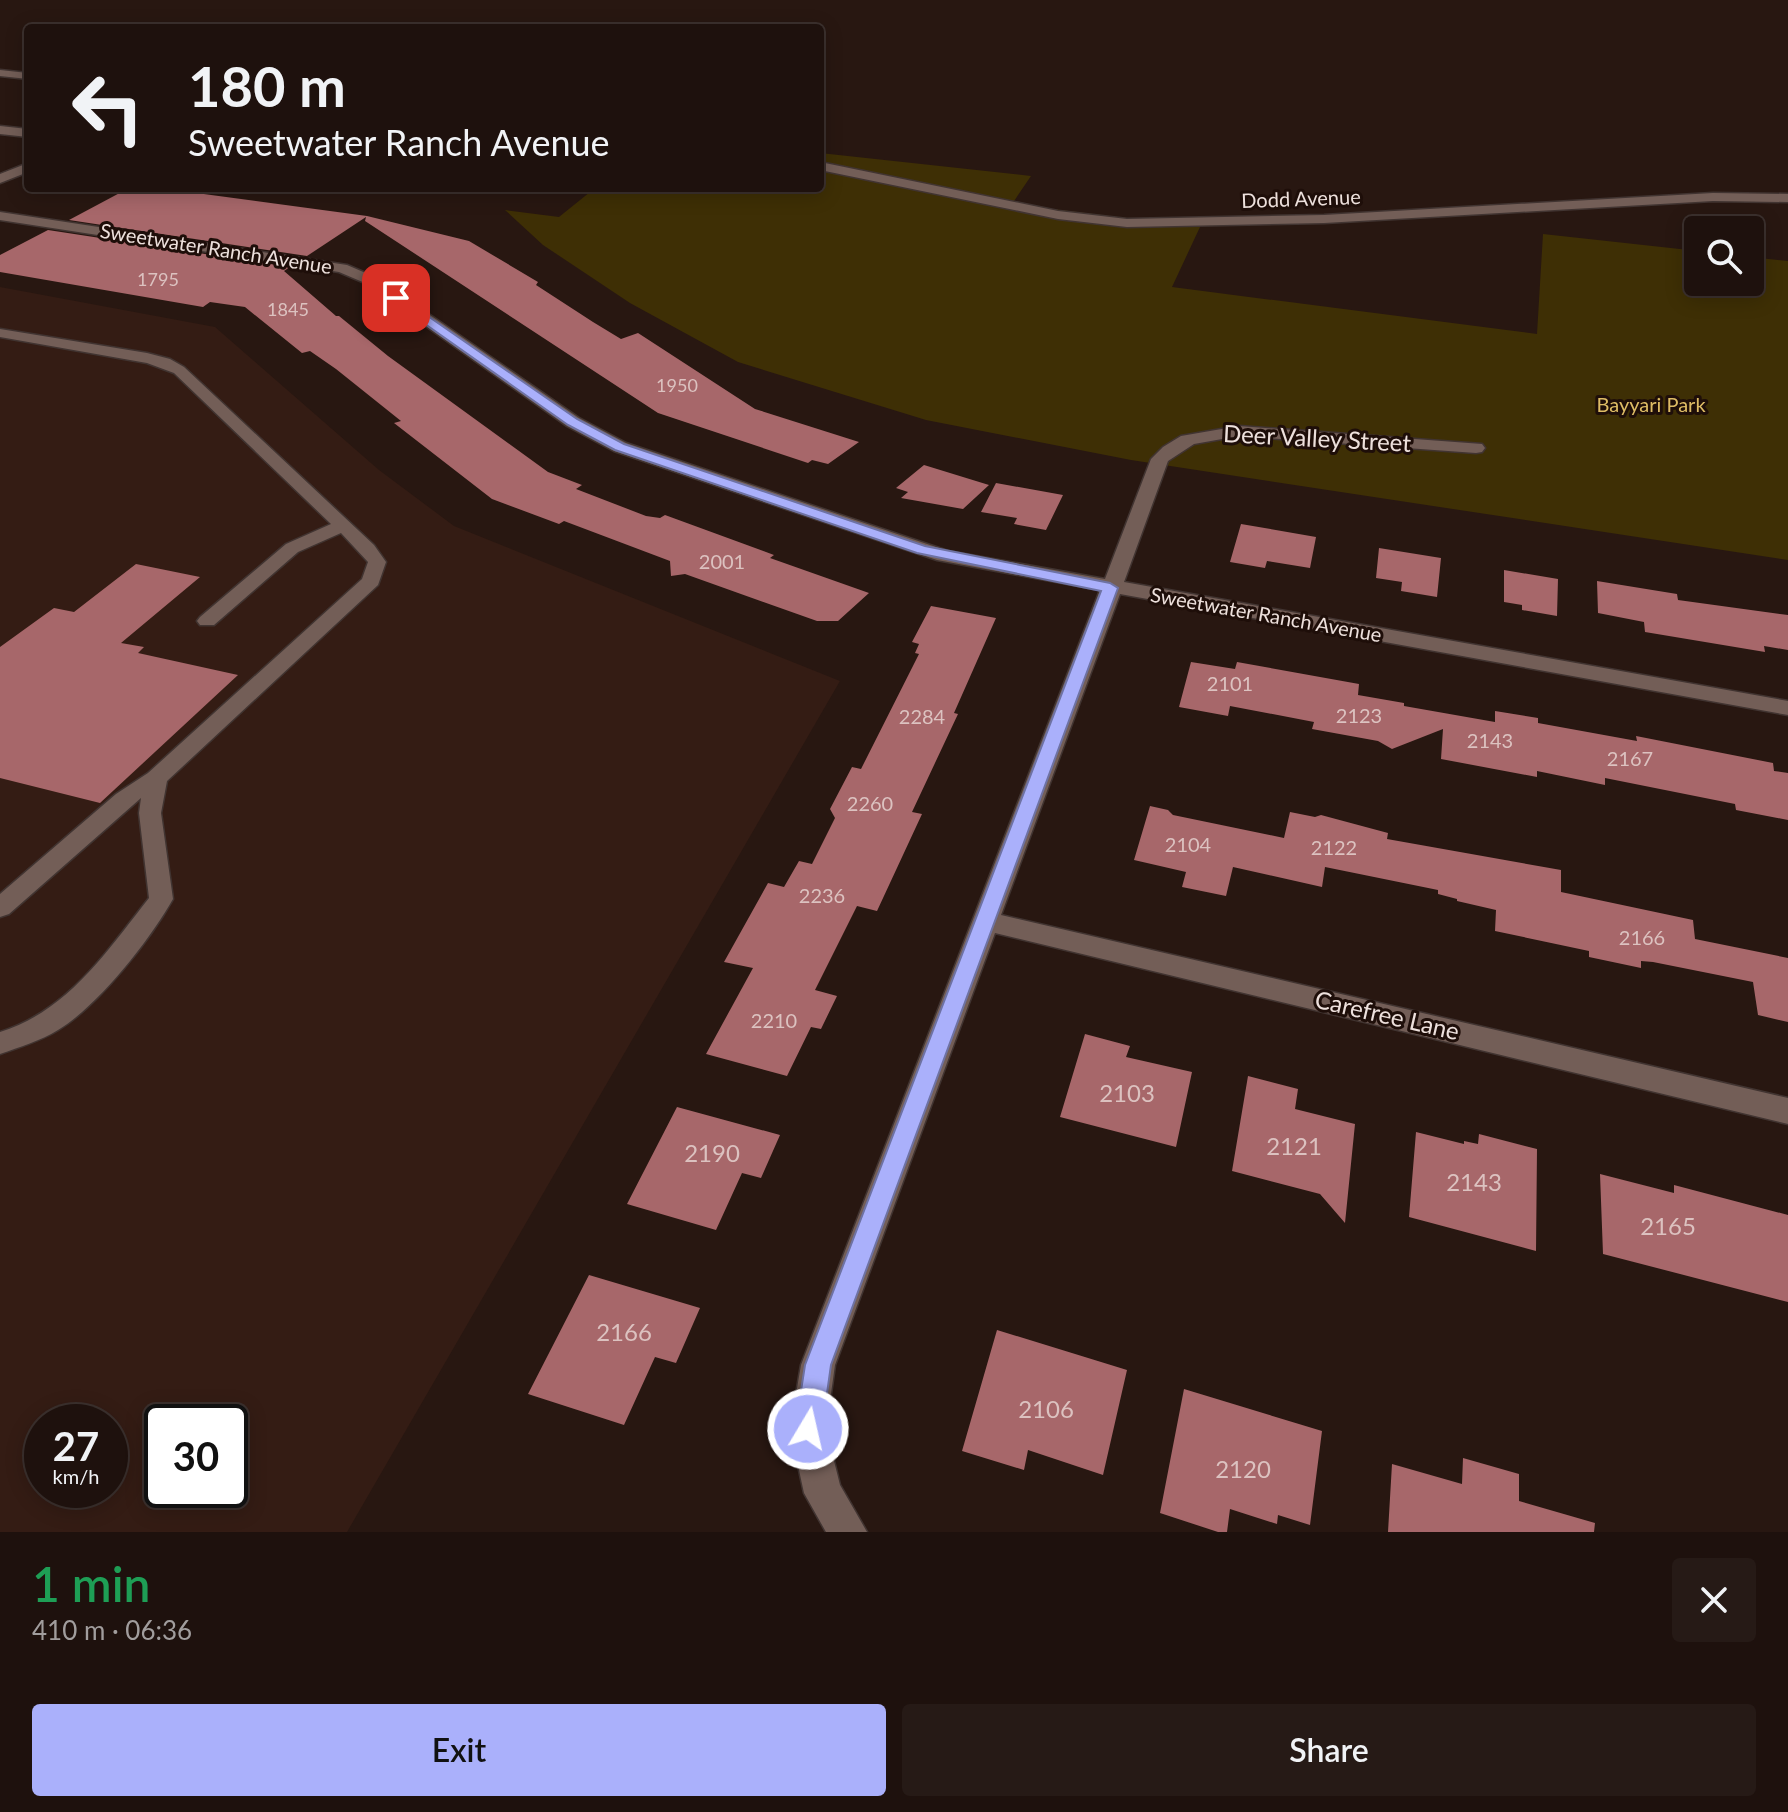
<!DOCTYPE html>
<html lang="en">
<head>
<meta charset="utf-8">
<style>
  body { margin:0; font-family:Lato,sans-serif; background:#261a16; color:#f1f3f6; height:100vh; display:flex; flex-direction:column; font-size:30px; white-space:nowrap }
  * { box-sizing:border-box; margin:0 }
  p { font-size:26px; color:#a19d9d }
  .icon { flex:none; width:44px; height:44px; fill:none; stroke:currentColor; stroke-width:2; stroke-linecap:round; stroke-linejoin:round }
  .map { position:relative; height:1532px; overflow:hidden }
  .side { display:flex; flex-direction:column; background:#1e110d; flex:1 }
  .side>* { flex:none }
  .banner { position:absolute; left:24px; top:24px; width:800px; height:168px; border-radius:8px; box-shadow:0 4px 20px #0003,0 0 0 2px #3c312e; background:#1e110d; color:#f1f3f6; overflow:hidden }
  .fabs { position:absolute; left:1684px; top:216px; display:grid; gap:16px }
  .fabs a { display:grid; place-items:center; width:80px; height:80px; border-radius:8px; background:#1e110d; box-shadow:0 4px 20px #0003,0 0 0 2px #3c312e; font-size:40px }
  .speed { position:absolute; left:24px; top:1404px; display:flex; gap:16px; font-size:40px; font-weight:700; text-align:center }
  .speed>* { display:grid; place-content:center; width:104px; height:104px; border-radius:50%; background:#1e110d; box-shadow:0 4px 20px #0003,0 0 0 2px #3c312e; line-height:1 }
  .speed small { font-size:20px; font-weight:400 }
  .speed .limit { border:4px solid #111; border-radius:12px; background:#fff; color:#111 }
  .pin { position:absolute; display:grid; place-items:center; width:68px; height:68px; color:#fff; margin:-34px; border-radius:16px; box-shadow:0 4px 12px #0006 }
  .me { position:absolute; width:88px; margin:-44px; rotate:9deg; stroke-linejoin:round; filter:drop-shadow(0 0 6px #0008) }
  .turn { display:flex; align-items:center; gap:28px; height:168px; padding:0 32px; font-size:36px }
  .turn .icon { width:104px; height:104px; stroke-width:2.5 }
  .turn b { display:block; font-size:56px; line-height:68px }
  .round { display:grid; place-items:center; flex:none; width:84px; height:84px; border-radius:8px; background:#261a16 }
  .head { display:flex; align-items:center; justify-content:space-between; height:136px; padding:0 32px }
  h1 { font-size:48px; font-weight:600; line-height:60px; color:#1e9e55 }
  .action { display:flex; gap:16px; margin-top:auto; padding:16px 32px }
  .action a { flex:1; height:92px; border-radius:8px; background:#aab0fb; color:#111; font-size:32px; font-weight:600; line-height:92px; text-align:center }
  .action a+a { background:#261a16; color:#f1f3f6 }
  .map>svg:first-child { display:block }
  .built { fill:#341c14; fill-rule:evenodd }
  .green { fill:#3e2f05 }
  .building { fill:#a7676a }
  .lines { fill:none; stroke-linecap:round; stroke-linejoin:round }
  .service-casing { stroke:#413431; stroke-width:3 }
  .minor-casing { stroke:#413431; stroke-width:3 }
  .service { fill:#735e57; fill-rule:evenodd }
  .minor { fill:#735e57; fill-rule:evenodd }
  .route { fill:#aab0fb; stroke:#6e72a3; stroke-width:2 }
  .labels { text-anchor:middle; stroke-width:6; stroke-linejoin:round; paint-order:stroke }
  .far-number-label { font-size:18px; fill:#dcc2c0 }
  .far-street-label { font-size:20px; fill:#ede0dc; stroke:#1e0e09 }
  .far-park-label { font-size:20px; fill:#debc65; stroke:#1e0e09 }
  .number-label { font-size:20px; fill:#dcc2c0 }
  .street-label { font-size:24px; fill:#ede0dc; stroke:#1e0e09 }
  .near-number-label { font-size:24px; fill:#dcc2c0 }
</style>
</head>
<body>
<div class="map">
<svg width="1788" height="1532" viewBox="0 0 1788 1532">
  <rect width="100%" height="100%" fill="#281711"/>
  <!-- built -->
  <path class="built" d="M 0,287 L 215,327 L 379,470 L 454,526 L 840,681 L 347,1532 L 0,1532 ZM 42,1422 L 110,1422 L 110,1490 L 42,1490 ZM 162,1422 L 230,1422 L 230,1490 L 162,1490 Z"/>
  <!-- green -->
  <path class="green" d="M 820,153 L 1031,176 L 1012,204 L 1200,227 L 1172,287 L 1537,334 L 1543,234 L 1698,251 L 1698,282 L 1750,282 L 1750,257 L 1788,261 L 1788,560 L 1131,460 L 926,420 L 738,362 L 630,303 L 543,245 L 505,210 L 559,217 L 595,188 L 820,188 Z"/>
  <!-- building -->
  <path class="building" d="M 129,188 L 159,188 L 367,216 L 469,241 L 538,282 L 536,285 L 593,322 L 621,339 L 638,333 L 755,409 L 859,442 L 828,464 L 812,460 L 808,463 L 658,413 L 365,221 L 366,217 L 307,256 L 69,220 Z
    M 48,230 L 290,267 L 284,271 L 336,316 L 339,316 L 388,356 L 548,472 L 582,485 L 576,489 L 646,516 L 660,518 L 665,515 L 774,555 L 770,558 L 869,593 L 838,621 L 817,621 L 685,574 L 671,576 L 670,561 L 564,521 L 559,524 L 492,499 L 394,423 L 401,421 L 336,369 L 310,351 L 302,353 L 245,307 L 210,302 L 203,307 L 0,272 L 0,255 Z
    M 924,465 L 989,485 L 963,509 L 901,498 L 908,492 L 896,488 Z
    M 996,483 L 1063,495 L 1046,530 L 1014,524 L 1017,518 L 981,512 Z
    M 1241,524 L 1316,537 L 1310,568 L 1267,561 L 1265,568 L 1230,562 Z
    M 1379,548 L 1441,558 L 1437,597 L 1401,591 L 1402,582 L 1376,578 Z
    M 136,564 L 200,577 L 121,643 L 144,647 L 138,653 L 238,675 L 100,803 L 0,778 L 0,647 L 54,608 L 74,612 Z
    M 1504,570 L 1558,579 L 1557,616 L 1522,610 L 1522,605 L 1504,602 Z
    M 1597,581 L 1677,594 L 1678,600 L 1788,615 L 1788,650 L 1764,646 L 1765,652 L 1645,632 L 1644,622 L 1598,613 Z
    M 931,606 L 996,618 L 954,713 L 958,714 L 912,812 L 922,814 L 877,911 L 857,906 L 815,990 L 837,996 L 821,1029 L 811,1027 L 787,1076 L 706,1054 L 753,968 L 724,962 L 768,883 L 784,887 L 799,861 L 812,864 L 835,818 L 830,809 L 852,767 L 861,769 L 919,654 L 915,653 L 919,644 L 912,642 Z
    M 1191,662 L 1235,669 L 1237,662 L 1359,684 L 1358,695 L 1404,703 L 1404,706 L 1495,722 L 1495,711 L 1538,718 L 1538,723 L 1637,741 L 1636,736 L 1773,763 L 1774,771 L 1788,773 L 1788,820 L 1736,810 L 1735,804 L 1605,778 L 1605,785 L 1537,771 L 1537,777 L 1441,759 L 1443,729 L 1392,749 L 1378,741 L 1312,729 L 1314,722 L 1230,706 L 1228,716 L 1179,707 Z
    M 1150,806 L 1168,810 L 1173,815 L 1284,838 L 1290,812 L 1315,817 L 1321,815 L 1388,833 L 1387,839 L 1561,870 L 1561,892 L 1693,920 L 1695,939 L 1788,958 L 1788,1022 L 1758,1015 L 1753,982 L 1653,962 L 1641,961 L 1641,968 L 1589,957 L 1589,951 L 1495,931 L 1496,910 L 1457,901 L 1457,899 L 1438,894 L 1438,890 L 1325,867 L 1322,887 L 1233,867 L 1226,896 L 1182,887 L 1186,872 L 1134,860 Z
    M 1085,1034 L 1130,1046 L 1126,1057 L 1192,1072 L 1176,1147 L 1060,1117 Z
    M 1248,1076 L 1298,1089 L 1295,1109 L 1355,1124 L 1345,1223 L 1320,1194 L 1232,1171 Z
    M 677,1107 L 780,1135 L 761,1178 L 742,1173 L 716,1230 L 627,1204 Z
    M 1416,1132 L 1464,1144 L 1464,1141 L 1478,1144 L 1479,1134 L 1537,1149 L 1536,1251 L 1409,1217 Z
    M 1600,1174 L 1674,1193 L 1674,1185 L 1788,1215 L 1788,1302 L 1603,1254 Z
    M 589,1275 L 700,1308 L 676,1363 L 655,1357 L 624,1425 L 528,1394 Z
    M 997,1330 L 1127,1370 L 1103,1475 L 1028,1450 L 1024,1470 L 962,1451 Z
    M 1184,1389 L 1322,1431 L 1310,1525 L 1278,1515 L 1277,1524 L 1230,1509 L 1227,1532 L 1218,1532 L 1160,1513 Z
    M 1463,1458 L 1519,1474 L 1519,1501 L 1595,1523 L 1594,1532 L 1388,1532 L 1392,1464 L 1462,1484 Z"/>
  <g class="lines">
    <!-- service casing -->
    <g class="service-casing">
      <path id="service" d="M 0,329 L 147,353 L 170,359 L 184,367 L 374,545 L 386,562 L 378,585 L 167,781 L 161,813 L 173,899 C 150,940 98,1006 58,1030 C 40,1041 20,1047 0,1054 L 0,1032 C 68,1011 107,951 149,898 L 139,813 L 141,798 L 9,914 L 0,917 L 0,894 L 116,794 L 148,773 L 362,579 L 368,562 L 341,533 L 298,552 L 214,625 L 200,625 L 197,621 L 200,617 L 286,544 L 331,524 L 174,373 L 147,363 L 0,337 Z"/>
    </g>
    <!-- minor casing -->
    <g class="minor-casing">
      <path id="minor" d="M 0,70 L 28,73 L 28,79 L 0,76 Z
        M 0,126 L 28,129 L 28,137 L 0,134 Z
        M 820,162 L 1058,211 L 1127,219 L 1324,215 L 1713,193 L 1788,194 L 1788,202 L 1713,201 L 1324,223 L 1127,227 L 1058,219 L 820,170 Z
        M 28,163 L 28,172 L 0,183 L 0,174 Z
        M 0,212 L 347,265 L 375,277 L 579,418 L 626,443 L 948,551 L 1105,579 L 1151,459 L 1163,447 L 1181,436 L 1239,426 L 1482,444 L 1485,448 L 1482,452 L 1476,453 L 1239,436 L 1194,444 L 1168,461 L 1124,582 L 1788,701 L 1788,715 L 1120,594 L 1001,915 L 1788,1098 L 1788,1124 L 995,933 L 835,1365 L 826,1429 L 840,1485 L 867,1532 L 826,1532 L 804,1493 L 790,1429 L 801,1365 L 1100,590 L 937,560 L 614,451 L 567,426 L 365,283 L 339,272 L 0,220 Z"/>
    </g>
    <!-- service -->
    <use href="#service" class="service"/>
    <!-- minor -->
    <use href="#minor" class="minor"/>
  </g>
  <!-- route -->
  <path class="route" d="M 396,294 L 577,419 L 624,444 L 925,546 L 1110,583 L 1118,588 L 831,1365 L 822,1429 L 818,1439 L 808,1443 L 799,1439 L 795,1429 L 805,1365 L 1101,591 L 917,553 L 615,450 L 568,425 L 391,300 L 391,295 Z"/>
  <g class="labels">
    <!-- far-number labels -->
    <g class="far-number-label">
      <text x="158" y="286">1795</text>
      <text x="288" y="316">1845</text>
      <text x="677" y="392">1950</text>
    </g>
    <!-- far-street labels -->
    <g class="far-street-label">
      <text transform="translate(1301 199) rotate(-2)" y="7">Dodd Avenue</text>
      <text transform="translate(216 249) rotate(9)" y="7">Sweetwater Ranch Avenue</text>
      <text transform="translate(1266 615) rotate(10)" y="7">Sweetwater Ranch Avenue</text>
    </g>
    <!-- far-park labels -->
    <g class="far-park-label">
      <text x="1651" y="412">Bayyari Park</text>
    </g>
    <!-- number labels -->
    <g class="number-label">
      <text x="722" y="569">2001</text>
      <text x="1230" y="691">2101</text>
      <text x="1359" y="723">2123</text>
      <text x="922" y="724">2284</text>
      <text x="1490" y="748">2143</text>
      <text x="1630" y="766">2167</text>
      <text x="870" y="811">2260</text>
      <text x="1188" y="852">2104</text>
      <text x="1334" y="855">2122</text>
      <text x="822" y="903">2236</text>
      <text x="1642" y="945">2166</text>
      <text x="774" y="1028">2210</text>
    </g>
    <!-- street labels -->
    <g class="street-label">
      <text transform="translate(1317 439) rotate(3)" y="8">Deer Valley Street</text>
      <text transform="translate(1387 1016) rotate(13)" y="8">Carefree Lane</text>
    </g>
    <!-- near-number labels -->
    <g class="near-number-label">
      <text x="1127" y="1102">2103</text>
      <text x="1294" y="1155">2121</text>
      <text x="712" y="1162">2190</text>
      <text x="1474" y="1191">2143</text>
      <text x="1668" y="1235">2165</text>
      <text x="624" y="1341">2166</text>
      <text x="1046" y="1418">2106</text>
      <text x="1243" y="1478">2120</text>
    </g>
  </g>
</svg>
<div class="fabs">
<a><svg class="icon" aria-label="search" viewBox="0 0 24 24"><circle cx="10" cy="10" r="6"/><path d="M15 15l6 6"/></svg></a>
</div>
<div class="speed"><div>27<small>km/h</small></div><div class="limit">30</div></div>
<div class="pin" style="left:396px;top:298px;background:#d93025"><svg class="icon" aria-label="arrive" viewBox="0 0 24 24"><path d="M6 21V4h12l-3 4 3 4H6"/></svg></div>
<svg class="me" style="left:808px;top:1429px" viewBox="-20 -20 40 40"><circle r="17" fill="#aab0fb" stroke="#fff" stroke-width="3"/><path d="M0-11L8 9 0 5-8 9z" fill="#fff"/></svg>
<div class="banner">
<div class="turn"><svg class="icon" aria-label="left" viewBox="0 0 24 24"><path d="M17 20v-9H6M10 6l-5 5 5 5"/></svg><div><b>180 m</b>Sweetwater Ranch Avenue</div></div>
</div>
</div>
<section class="side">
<div class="head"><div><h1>1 min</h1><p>410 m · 06:36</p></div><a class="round"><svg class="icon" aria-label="close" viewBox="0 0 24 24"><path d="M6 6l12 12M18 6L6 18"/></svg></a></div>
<div class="action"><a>Exit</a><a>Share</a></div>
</section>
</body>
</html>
